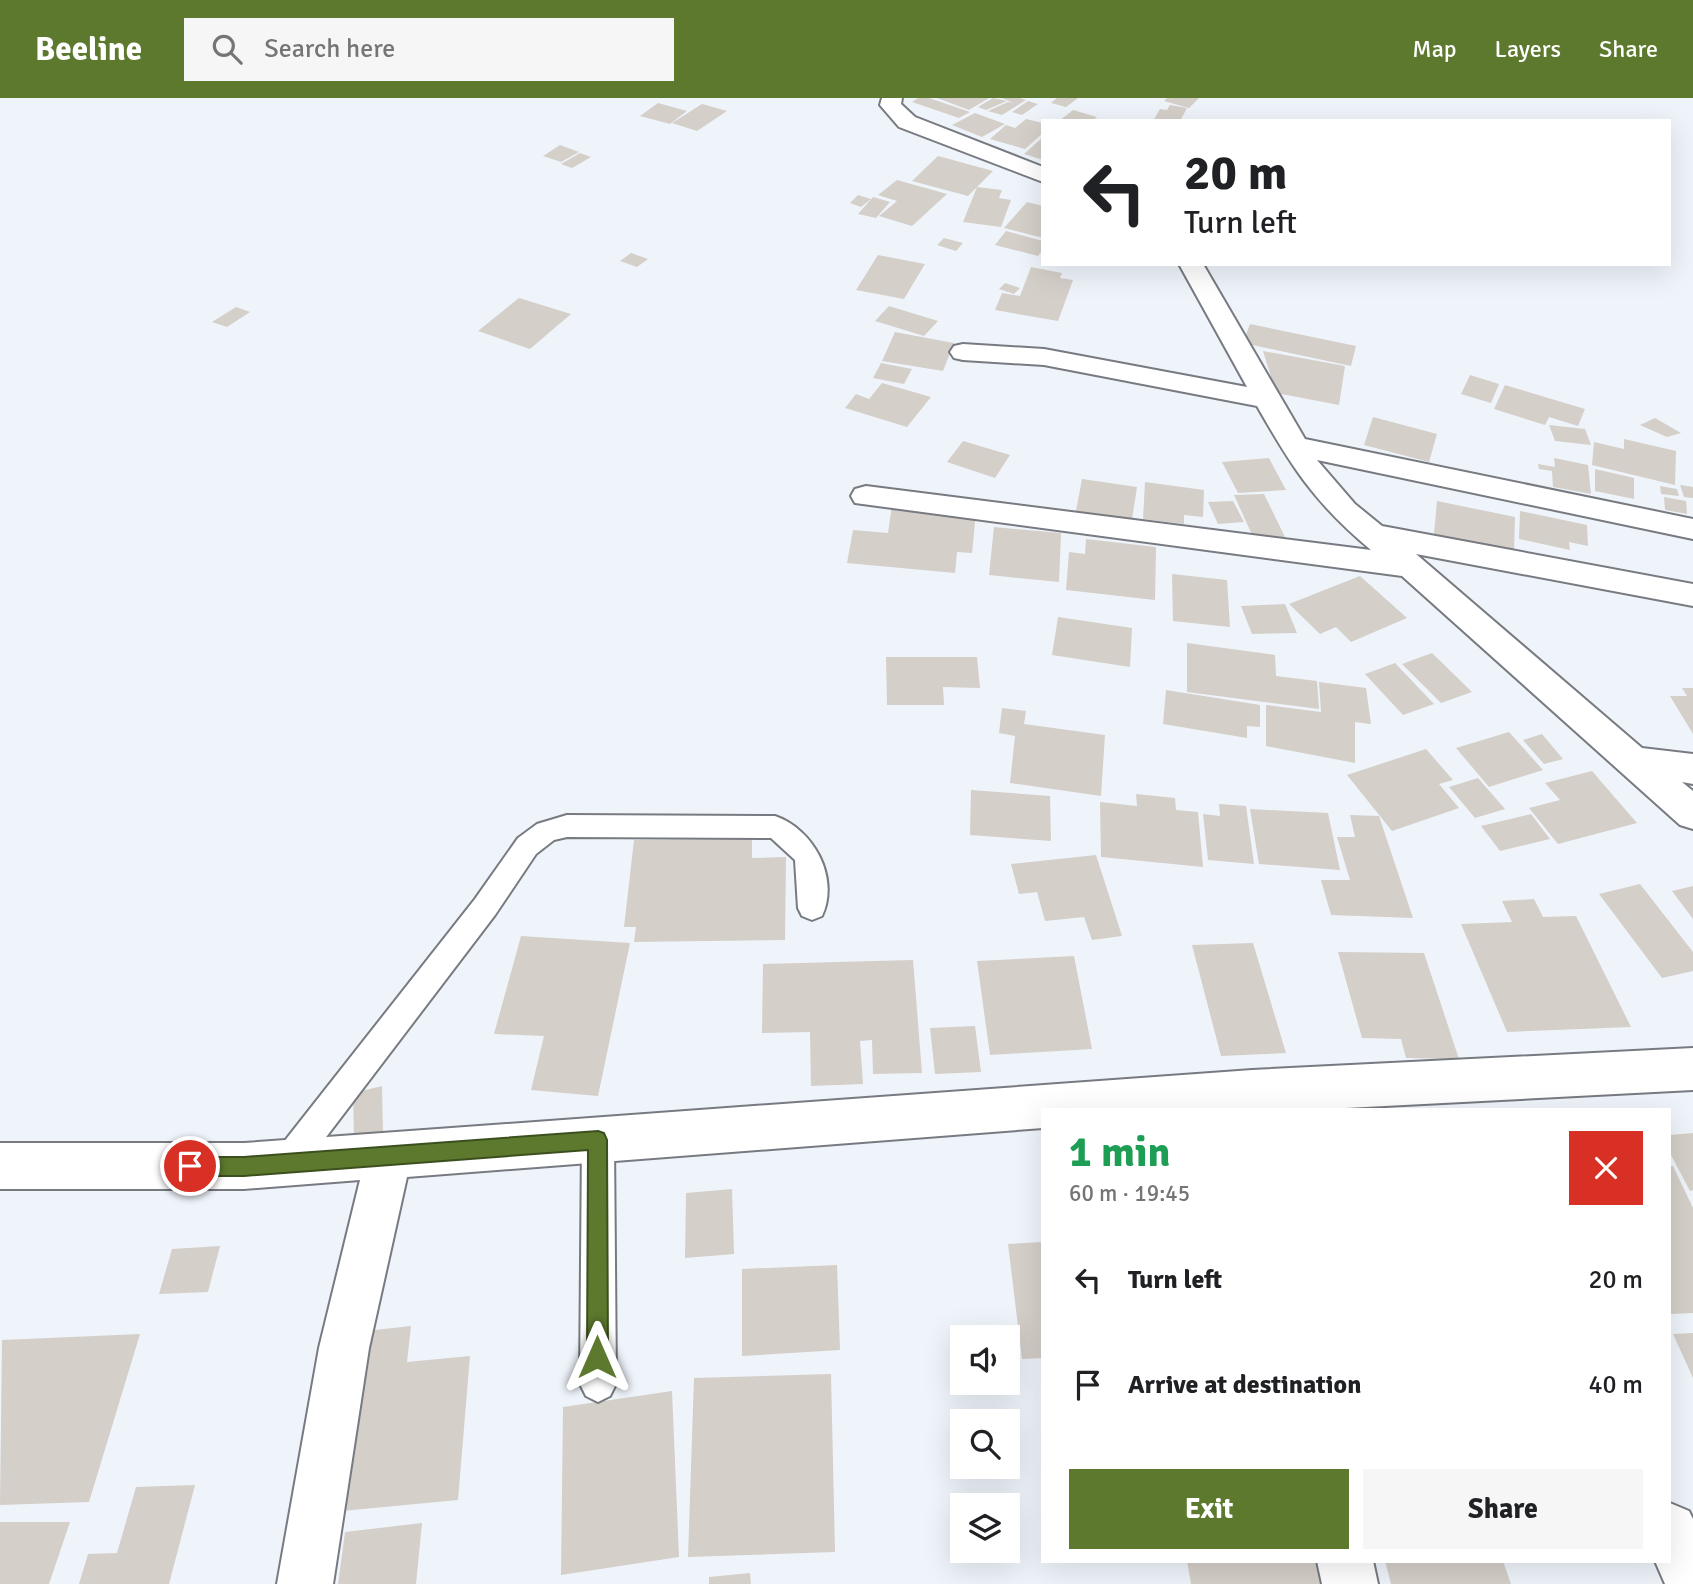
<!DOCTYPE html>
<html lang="en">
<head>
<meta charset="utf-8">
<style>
  body { margin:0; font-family:Signika,sans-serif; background:#f6f6f6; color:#202124; height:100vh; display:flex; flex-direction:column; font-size:26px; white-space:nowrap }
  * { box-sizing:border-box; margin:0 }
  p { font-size:23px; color:#757577 }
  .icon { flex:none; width:38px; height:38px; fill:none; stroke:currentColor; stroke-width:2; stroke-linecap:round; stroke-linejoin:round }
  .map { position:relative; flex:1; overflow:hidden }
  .details { position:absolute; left:1041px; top:1010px; width:630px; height:455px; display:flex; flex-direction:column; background:#fff; border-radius:0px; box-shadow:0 7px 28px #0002 }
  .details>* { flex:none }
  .guide { position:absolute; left:1041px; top:21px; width:630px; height:147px; border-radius:0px; box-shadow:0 7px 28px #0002; background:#fff; color:#202124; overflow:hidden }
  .controls { position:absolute; left:950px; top:1227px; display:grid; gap:14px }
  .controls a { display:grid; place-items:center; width:70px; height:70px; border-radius:0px; background:#fff; box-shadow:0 7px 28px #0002; font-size:35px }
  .pin { position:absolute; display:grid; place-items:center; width:60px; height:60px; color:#fff; margin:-30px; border:4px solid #fff; border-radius:50%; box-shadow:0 2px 7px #0007 }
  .me { position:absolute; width:77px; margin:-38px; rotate:0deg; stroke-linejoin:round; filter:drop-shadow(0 0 5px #0008) }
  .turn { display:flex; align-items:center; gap:24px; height:147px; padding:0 28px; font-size:32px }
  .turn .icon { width:91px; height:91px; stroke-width:2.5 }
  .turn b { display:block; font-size:49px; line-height:60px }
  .round { display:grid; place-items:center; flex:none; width:74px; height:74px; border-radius:0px; background:#f6f6f6 }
  .head { display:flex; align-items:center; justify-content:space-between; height:119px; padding:0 28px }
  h1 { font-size:42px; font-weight:800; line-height:52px; color:#1e9e55 }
  .cta { display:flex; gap:14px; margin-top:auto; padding:14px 28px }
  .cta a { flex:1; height:80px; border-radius:0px; background:#5c792e; color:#fff; font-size:28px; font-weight:800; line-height:80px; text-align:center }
  .cta a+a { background:#f6f6f6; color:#202124 }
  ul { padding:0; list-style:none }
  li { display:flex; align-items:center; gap:21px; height:105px; padding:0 28px }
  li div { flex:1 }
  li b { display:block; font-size:26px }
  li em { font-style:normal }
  header { display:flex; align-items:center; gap:42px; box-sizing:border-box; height:98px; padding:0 35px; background:#5c792e; color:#fff }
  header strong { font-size:33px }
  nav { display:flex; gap:38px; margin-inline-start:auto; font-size:24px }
  .search { width:490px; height:63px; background:#f6f6f6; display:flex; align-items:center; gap:18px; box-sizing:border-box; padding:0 24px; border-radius:0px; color:#757577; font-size:26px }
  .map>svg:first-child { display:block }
  .building { fill:#d4cfc8 }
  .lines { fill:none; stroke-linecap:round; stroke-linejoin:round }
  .service-casing { stroke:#777a81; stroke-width:4 }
  .minor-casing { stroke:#777a81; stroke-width:4 }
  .service { fill:#fff; fill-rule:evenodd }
  .minor { fill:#fff; fill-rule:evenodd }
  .route { fill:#5c792e; stroke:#3c4f1e; stroke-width:2 }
</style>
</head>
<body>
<header>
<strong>Beeline</strong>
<div class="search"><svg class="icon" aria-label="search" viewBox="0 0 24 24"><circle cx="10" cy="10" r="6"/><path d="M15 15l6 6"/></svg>Search here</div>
<nav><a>Map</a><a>Layers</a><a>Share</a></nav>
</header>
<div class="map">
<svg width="1693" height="1486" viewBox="0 0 1693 1486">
  <rect width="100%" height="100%" fill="#eff4fb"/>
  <!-- building -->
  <path class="building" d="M 918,0 L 929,0 L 970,14 L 959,20 L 912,4 Z
    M 937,0 L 989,0 L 969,12 Z
    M 993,0 L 1007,3 L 986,12 L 978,9 Z
    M 1002,0 L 1020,0 L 1026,2 L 1002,17 L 988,13 L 1008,4 L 1013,5 Z
    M 1057,0 L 1078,0 L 1066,9 L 1051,5 Z
    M 1167,0 L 1199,0 L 1189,10 L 1164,3 Z
    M 1028,3 L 1038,6 L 1022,17 L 1012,14 Z
    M 658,5 L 687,13 L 670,26 L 640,18 Z
    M 702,6 L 727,13 L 697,33 L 672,25 Z
    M 1170,7 L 1187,10 L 1180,23 L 1153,23 L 1160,11 L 1167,12 Z
    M 1073,12 L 1097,19 L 1092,23 L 1059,23 Z
    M 975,15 L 1005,26 L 982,39 L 952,27 Z
    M 1026,21 L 1043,25 L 1043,35 L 1025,51 L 990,41 L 1006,27 L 1015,30 Z
    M 1043,39 L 1043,62 L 1024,56 Z
    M 560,47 L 579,54 L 561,64 L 543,58 Z
    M 580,55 L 591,59 L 572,70 L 561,66 Z
    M 938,58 L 993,73 L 968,98 L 912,83 Z
    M 897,82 L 947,96 L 912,128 L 879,118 L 897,103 L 878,97 Z
    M 977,89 L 1002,92 L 999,100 L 1011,102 L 1001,129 L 963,124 Z
    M 858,97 L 871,101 L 861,109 L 850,105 Z
    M 873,99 L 890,104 L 876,120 L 858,116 Z
    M 1027,104 L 1043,108 L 1043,140 L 1004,130 Z
    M 1006,133 L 1043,143 L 1043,152 L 1038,158 L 995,147 Z
    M 944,140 L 963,145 L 956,153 L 937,147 Z
    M 631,155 L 648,161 L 637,169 L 620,163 Z
    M 878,157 L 925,166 L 904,201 L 856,192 Z
    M 1031,169 L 1062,175 L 1060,180 L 1073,182 L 1058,223 L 995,212 L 1002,195 L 1020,198 Z
    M 1005,185 L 1020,190 L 1014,196 L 999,191 Z
    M 519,200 L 571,216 L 530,251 L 478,233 Z
    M 889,208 L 938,223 L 924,238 L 875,223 Z
    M 236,209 L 250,214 L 227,229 L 212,224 Z
    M 1250,226 L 1356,248 L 1351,268 L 1243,245 Z
    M 895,234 L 954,245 L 943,273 L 882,263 Z
    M 1263,253 L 1345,268 L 1339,307 L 1276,295 Z
    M 881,265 L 912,271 L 904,286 L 873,280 Z
    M 1470,277 L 1499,286 L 1491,305 L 1461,296 Z
    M 882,285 L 931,299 L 907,329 L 845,310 L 856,296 L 869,301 Z
    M 1505,287 L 1585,311 L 1578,328 L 1549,319 L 1545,327 L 1494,311 Z
    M 1373,319 L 1437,336 L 1429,364 L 1364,347 Z
    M 1655,320 L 1681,335 L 1667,339 L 1640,327 Z
    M 1549,327 L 1585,331 L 1591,347 L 1555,343 Z
    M 1624,341 L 1676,353 L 1675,387 L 1592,367 L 1594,344 L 1624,351 Z
    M 963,343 L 1010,357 L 995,380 L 947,364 Z
    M 1269,360 L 1286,392 L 1238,395 L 1222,364 Z
    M 1554,360 L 1588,367 L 1591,396 L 1553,389 L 1552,373 L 1539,371 L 1538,366 L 1555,369 Z
    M 1595,371 L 1634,380 L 1634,401 L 1595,393 Z
    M 1082,381 L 1137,389 L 1132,422 L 1076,413 Z
    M 1145,384 L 1204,392 L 1203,419 L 1184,417 L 1184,426 L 1143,421 Z
    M 1680,387 L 1693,389 L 1693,400 L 1684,399 Z
    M 1660,388 L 1677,391 L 1679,398 L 1661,396 Z
    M 1264,396 L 1285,439 L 1254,441 L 1234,397 Z
    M 1664,399 L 1686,403 L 1687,416 L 1665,412 Z
    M 1233,403 L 1244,424 L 1218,426 L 1208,404 Z
    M 1437,403 L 1515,419 L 1514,453 L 1434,436 Z
    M 892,407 L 976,414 L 972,455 L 957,454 L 955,475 L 847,465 L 853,432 L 888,435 Z
    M 1520,413 L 1587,427 L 1588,448 L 1569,444 L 1570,452 L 1519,441 Z
    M 994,429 L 1061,435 L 1059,484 L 989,477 Z
    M 1086,441 L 1156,449 L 1155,502 L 1066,492 L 1069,454 L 1085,456 Z
    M 1172,476 L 1227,482 L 1230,529 L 1173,523 Z
    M 1360,478 L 1407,520 L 1351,544 L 1336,529 L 1320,536 L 1289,506 Z
    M 1285,506 L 1297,535 L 1252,536 L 1241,508 Z
    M 1058,519 L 1132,530 L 1130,569 L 1052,557 Z
    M 1187,545 L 1275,557 L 1276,578 L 1317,583 L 1319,611 L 1187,594 Z
    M 1432,555 L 1472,594 L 1441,605 L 1402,566 Z
    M 886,559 L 977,559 L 980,590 L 943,589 L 944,607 L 887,607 Z
    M 1395,565 L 1434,606 L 1403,617 L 1365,576 Z
    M 1319,584 L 1366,590 L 1371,626 L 1355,624 L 1355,665 L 1266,648 L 1266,607 L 1321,614 Z
    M 1682,590 L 1693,590 L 1693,636 L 1670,598 L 1687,598 Z
    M 1166,592 L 1260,607 L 1260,629 L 1247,628 L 1247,640 L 1163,626 Z
    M 1002,610 L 1026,613 L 1024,626 L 1105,637 L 1101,698 L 1010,685 L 1015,638 L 999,635 Z
    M 1509,634 L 1543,672 L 1489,689 L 1456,650 Z
    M 1542,636 L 1563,661 L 1544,666 L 1523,642 Z
    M 1426,651 L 1453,682 L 1439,686 L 1459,710 L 1392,733 L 1347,677 Z
    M 1592,673 L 1637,725 L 1558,746 L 1529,710 L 1560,702 L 1545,685 Z
    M 1478,680 L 1505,711 L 1475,720 L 1449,689 Z
    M 971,692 L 1050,698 L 1051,743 L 970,737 Z
    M 1136,696 L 1175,700 L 1176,712 L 1198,714 L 1203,769 L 1101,759 L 1100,704 L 1137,708 Z
    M 1219,706 L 1246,708 L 1254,766 L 1208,762 L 1203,716 L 1220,718 Z
    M 1250,711 L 1328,715 L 1340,772 L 1259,766 Z
    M 1531,716 L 1550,741 L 1500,753 L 1481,728 Z
    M 1350,717 L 1379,718 L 1413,820 L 1331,817 L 1321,782 L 1350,782 L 1337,739 L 1355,739 Z
    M 752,741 L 752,760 L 786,759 L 785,842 L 634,844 L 636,829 L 624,829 L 634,742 Z
    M 1096,757 L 1122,838 L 1092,842 L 1084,819 L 1045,823 L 1037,794 L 1019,796 L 1011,766 Z
    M 1640,786 L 1693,854 L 1693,873 L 1662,880 L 1599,796 Z
    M 1693,788 L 1693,821 L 1672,793 Z
    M 1534,801 L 1543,819 L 1576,818 L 1631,929 L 1507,934 L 1461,826 L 1512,824 L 1502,803 Z
    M 521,838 L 630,845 L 598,998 L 531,992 L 544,938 L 494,936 Z
    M 1253,845 L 1286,955 L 1221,958 L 1192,847 Z
    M 1338,854 L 1424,855 L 1459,961 L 1406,960 L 1401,941 L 1362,940 Z
    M 1074,858 L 1092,951 L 990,957 L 977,863 Z
    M 913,862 L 922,975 L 873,976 L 872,942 L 860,943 L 863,986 L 811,988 L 810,934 L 762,935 L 763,866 Z
    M 975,928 L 981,974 L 935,976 L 930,930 Z
    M 382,988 L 383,1035 L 354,1042 L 353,995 Z
    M 1693,1035 L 1693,1092 L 1690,1093 L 1670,1055 L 1670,1037 Z
    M 1670,1068 L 1673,1068 L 1693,1110 L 1693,1215 L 1670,1216 Z
    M 732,1091 L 734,1156 L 685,1160 L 686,1095 Z
    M 1043,1144 L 1043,1260 L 1022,1261 L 1008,1146 Z
    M 220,1148 L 208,1194 L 159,1196 L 172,1151 Z
    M 837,1167 L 840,1252 L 742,1258 L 742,1171 Z
    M 411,1228 L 407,1264 L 470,1258 L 458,1402 L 342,1413 L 366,1233 Z
    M 1693,1235 L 1693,1280 L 1673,1236 Z
    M 140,1236 L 89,1404 L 0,1407 L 2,1242 Z
    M 831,1276 L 835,1454 L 688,1459 L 694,1280 Z
    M 672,1293 L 679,1459 L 561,1477 L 563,1309 Z
    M 195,1387 L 169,1486 L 79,1486 L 88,1456 L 117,1455 L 136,1389 Z
    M 0,1424 L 70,1424 L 49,1486 L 0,1486 Z
    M 422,1425 L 416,1486 L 338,1486 L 345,1434 Z
    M 1187,1463 L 1321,1463 L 1327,1486 L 1191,1486 Z
    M 1385,1463 L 1503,1463 L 1511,1486 L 1391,1486 Z
    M 750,1475 L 751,1486 L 709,1486 L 709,1479 Z"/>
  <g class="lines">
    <!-- service casing -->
    <g class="service-casing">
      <path id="service" d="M 567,717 L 775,718 C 813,731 840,779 822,818 L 812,822 L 802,818 L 798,810 L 795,762 L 771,740 L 567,739 L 554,742 L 536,756 L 495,817 L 298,1076 L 287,1081 L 276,1076 L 271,1065 L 276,1054 L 475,801 L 518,740 L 537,726 Z
        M 598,1027 L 609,1031 L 614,1042 L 616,1286 L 610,1298 L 598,1304 L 586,1298 L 580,1286 L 582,1042 L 587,1031 Z"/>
    </g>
    <!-- minor casing -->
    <g class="minor-casing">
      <path id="minor" d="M 882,0 L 902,0 L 901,6 L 915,19 L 1043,69 L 1043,84 L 899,29 L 880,7 Z
        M 1179,166 L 1203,166 L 1305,341 L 1693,421 L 1693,441 L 1317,362 L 1355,406 L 1382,428 L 1693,486 L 1693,508 L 1416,456 L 1642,650 L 1693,656 L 1693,686 L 1682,684 L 1693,693 L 1693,731 L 1680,727 L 1402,478 L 855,405 L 851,398 L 855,391 L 866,388 L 1371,452 C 1314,404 1293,371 1257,308 L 1044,267 L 963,262 L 954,260 L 950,254 L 954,248 L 963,246 L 1044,251 L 1247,289 Z
        M 1693,950 L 1693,992 L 1307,1012 L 1043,1012 L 1043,1030 L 407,1079 L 369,1250 L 333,1486 L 277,1486 L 319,1250 L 360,1082 L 244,1091 L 0,1091 L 0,1045 L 244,1045 L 1252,972 Z
        M 1670,1405 L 1689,1413 L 1693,1421 L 1693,1486 L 1665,1486 L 1655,1463 L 1670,1463 Z
        M 1317,1463 L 1373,1463 L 1378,1486 L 1322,1486 Z"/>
    </g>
    <!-- service -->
    <use href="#service" class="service"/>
    <!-- minor -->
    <use href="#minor" class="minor"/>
  </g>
  <!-- route -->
  <path class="route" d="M 598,1033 L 604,1035 L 607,1042 L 608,1259 L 605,1267 L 597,1270 L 590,1267 L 587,1259 L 588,1052 L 244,1078 L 190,1078 L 183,1075 L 180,1068 L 183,1062 L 190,1059 L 244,1059 Z"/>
</svg>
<div class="controls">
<a><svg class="icon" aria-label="sound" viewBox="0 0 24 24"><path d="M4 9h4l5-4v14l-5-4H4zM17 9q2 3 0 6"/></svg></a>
<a><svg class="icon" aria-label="search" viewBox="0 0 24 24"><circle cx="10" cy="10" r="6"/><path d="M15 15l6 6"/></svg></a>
<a><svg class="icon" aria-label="layers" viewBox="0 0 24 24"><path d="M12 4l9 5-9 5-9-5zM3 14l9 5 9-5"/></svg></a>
</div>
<div class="pin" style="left:190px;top:1068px;background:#d93025"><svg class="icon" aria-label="arrive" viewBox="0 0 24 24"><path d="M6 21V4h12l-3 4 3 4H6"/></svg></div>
<svg class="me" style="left:597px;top:1259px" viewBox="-20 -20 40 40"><path d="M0-17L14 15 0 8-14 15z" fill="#5c792e" stroke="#fff" stroke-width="4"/></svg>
<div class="guide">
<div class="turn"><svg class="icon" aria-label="left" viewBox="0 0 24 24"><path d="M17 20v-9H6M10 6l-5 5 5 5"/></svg><div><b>20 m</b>Turn left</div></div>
</div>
<section class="details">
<div class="head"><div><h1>1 min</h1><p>60 m · 19:45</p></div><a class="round" style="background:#d93025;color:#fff"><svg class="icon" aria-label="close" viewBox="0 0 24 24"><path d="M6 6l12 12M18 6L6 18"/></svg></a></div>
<ul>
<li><svg class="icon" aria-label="left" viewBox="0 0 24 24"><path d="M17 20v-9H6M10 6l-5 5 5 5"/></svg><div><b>Turn left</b></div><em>20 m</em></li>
<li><svg class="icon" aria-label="arrive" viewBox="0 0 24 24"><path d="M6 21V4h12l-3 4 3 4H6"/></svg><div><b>Arrive at destination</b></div><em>40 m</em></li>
</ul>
<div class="cta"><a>Exit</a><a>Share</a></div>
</section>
</div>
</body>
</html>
